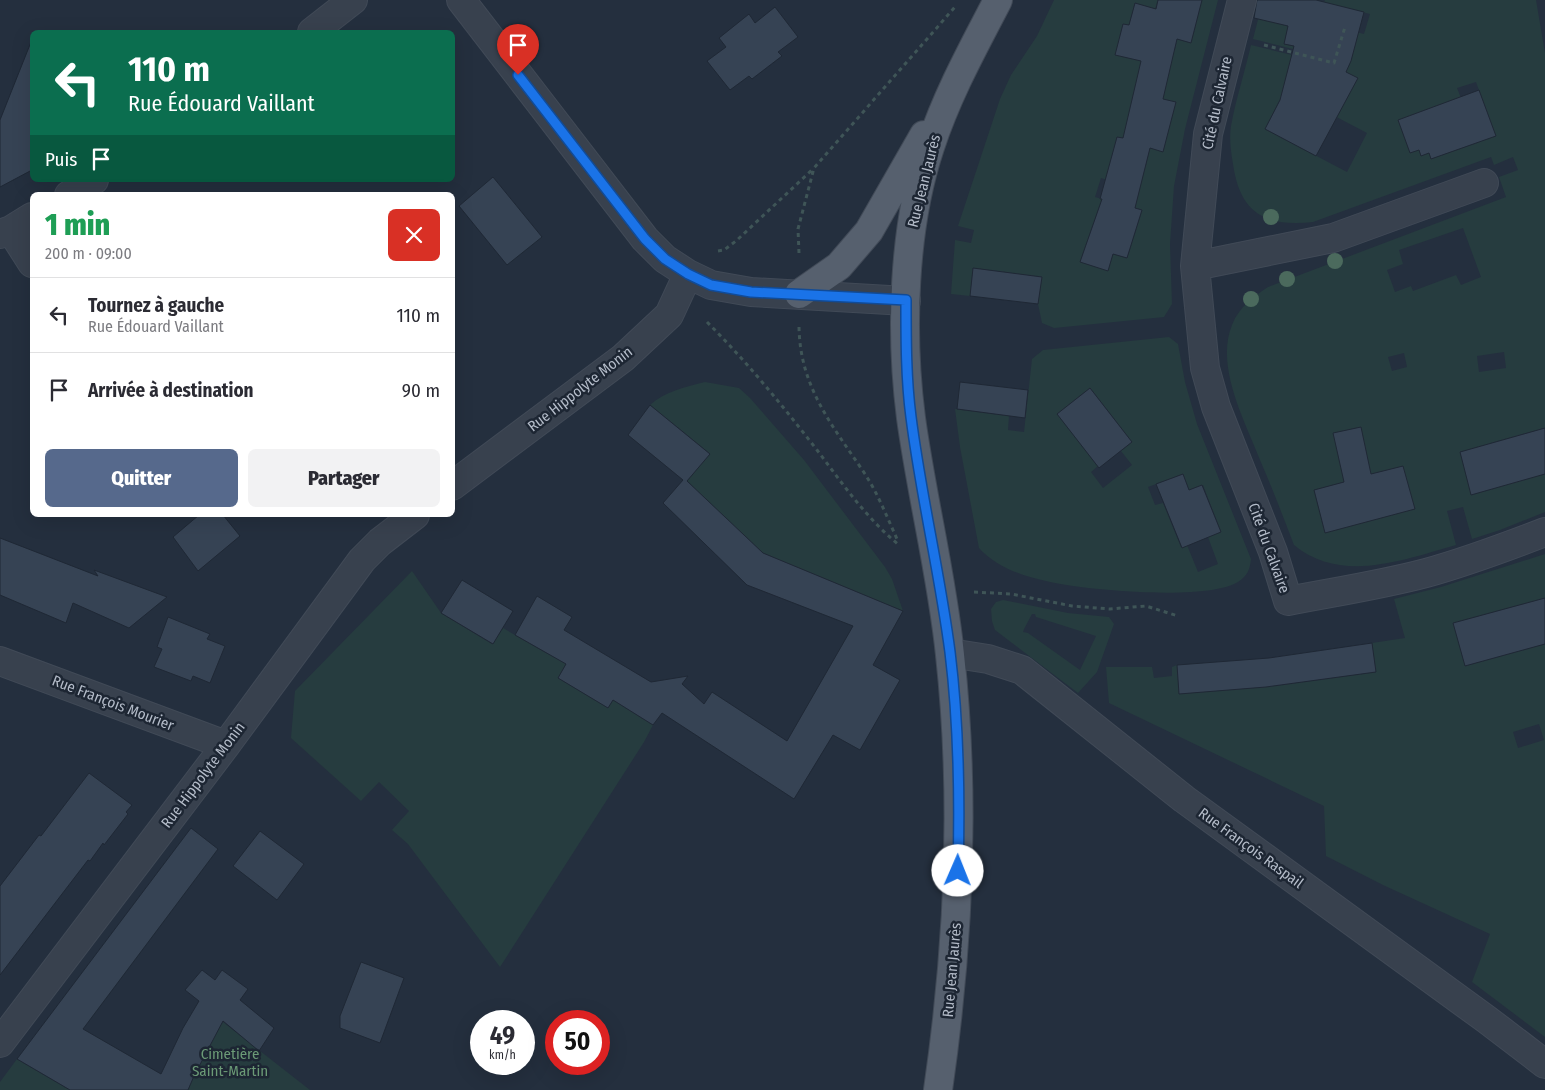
<!DOCTYPE html>
<html lang="fr">
<head>
<meta charset="utf-8">
<style>
  body { margin:0; font-family:"Fira Sans Condensed",sans-serif; background:#f2f2f3; color:#2b2b33; height:100vh; display:flex; flex-direction:column; font-size:19px; white-space:nowrap }
  * { box-sizing:border-box; margin:0 }
  p { font-size:16px; color:#7c7c81 }
  .icon { flex:none; width:28px; height:28px; fill:none; stroke:currentColor; stroke-width:2; stroke-linecap:round; stroke-linejoin:round }
  .map { position:relative; flex:1; overflow:hidden }
  .side { position:absolute; left:30px; top:192px; width:425px; height:325px; display:flex; flex-direction:column; background:#fff; border-radius:8px; box-shadow:0 5px 20px #0002 }
  .side>* { flex:none }
  .guide { position:absolute; left:30px; top:30px; width:425px; height:152px; border-radius:8px; box-shadow:0 5px 20px #0002; background:#0b6e4f; color:#fff; overflow:hidden }
  .speed { position:absolute; left:470px; top:1010px; display:flex; gap:10px; font-size:25px; font-weight:700; text-align:center }
  .speed>* { display:grid; place-content:center; width:65px; height:65px; border-radius:50%; background:#fff; box-shadow:0 5px 20px #0002; line-height:1 }
  .speed small { font-size:12px; font-weight:400 }
  .speed .limit { border:8px solid #d22; background:#fff; color:#111 }
  .pin { position:absolute; display:grid; place-items:center; width:42px; height:42px; color:#fff; margin:-51px -21px; border-radius:50% 50% 50% 0; rotate:-45deg; box-shadow:0 0 5px #0007 }
  .pin .icon { rotate:45deg }
  .me { position:absolute; width:55px; margin:-28px; rotate:1deg; stroke-linejoin:round; filter:drop-shadow(0 0 4px #0008) }
  .turn { display:flex; align-items:center; gap:18px; height:105px; padding:0 15px; font-size:22px }
  .turn .icon { width:65px; height:65px; stroke-width:2.5 }
  .turn b { display:block; font-size:35px; line-height:42px }
  .then { display:flex; align-items:center; height:48px; padding:0 15px; background:#0003; gap:10px; font-size:19px }
  .round { display:grid; place-items:center; flex:none; width:52px; height:52px; border-radius:8px; background:#f2f2f3 }
  .head { display:flex; align-items:center; justify-content:space-between; height:85px; padding:0 15px }
  h1 { font-size:30px; font-weight:800; line-height:38px; color:#1e9e55 }
  .button { display:flex; gap:10px; margin-top:auto; padding:10px 15px }
  .button a { flex:1; height:58px; border-radius:8px; background:#56698c; color:#fff; font-size:20px; font-weight:800; line-height:58px; text-align:center }
  .button a+a { background:#f2f2f3; color:#2b2b33 }
  ul { padding:0; list-style:none }
  li { display:flex; align-items:center; gap:15px; height:75px; padding:0 15px; border-top:1px solid #e1e1e2 }
  li div { flex:1 }
  li b { display:block; font-size:19px }
  li em { font-style:normal }
  .map>svg:first-child { display:block }
  .green { fill:#263c3f; fill-rule:evenodd }
  .building { fill:#364354; stroke:#1f2835 }
  .lines { fill:none; stroke-linecap:round; stroke-linejoin:round }
  .minor-casing { stroke:#414a57; stroke-width:30 }
  .major-casing { stroke:#414a57; stroke-width:30 }
  .path { stroke:#3f5557; stroke-width:3; stroke-dasharray:4 4; stroke-linecap:butt }
  .minor { stroke:#38414e; stroke-width:28 }
  .major { stroke:#56606e; stroke-width:28 }
  .tree { fill:#4b6a5d }
  .route-casing { stroke:#114b97; stroke-width:12 }
  .route { stroke:#1a73e8; stroke-width:9 }
  .labels { text-anchor:middle; stroke-width:5; stroke-linejoin:round; paint-order:stroke }
  .street-label { font-size:15px; fill:#b4bcc9; stroke:#1d2633 }
  .park-label { font-size:15px; fill:#6b9a76; stroke:#1d2633 }
</style>
</head>
<body>
<div class="map">
<svg width="1545" height="1090" viewBox="0 0 1545 1090">
  <rect width="100%" height="100%" fill="#242f3e"/>
  <!-- green -->
  <path class="green" d="M 1054,0 L 1158,0 L 1155,9 L 1135,3 L 1129,25 L 1123,24 L 1119,41 L 1175,49 L 1177,39 L 1190,43 L 1202,0 L 1218,0 L 1185,129 L 1174,186 L 1170,244 L 1172,304 L 1164,317 L 1054,328 L 1042,323 L 1038,304 L 1042,277 L 973,268 L 970,296 L 951,294 L 955,240 L 971,243 L 974,230 L 958,226 L 1000,99 L 1011,75 L 1037,36 ZM 1163,99 L 1175,102 L 1163,151 L 1150,148 L 1146,165 L 1112,157 L 1117,137 L 1123,138 ZM 1101,178 L 1135,189 L 1130,206 L 1142,210 L 1127,258 L 1113,254 L 1108,270 L 1086,245 L 1102,199 L 1095,197 Z
    M 1263,0 L 1276,23 L 1288,26 L 1284,44 L 1320,53 L 1332,59 L 1253,39 Z
    M 1325,0 L 1536,0 L 1545,53 L 1545,428 L 1460,452 L 1472,494 L 1545,474 L 1545,512 L 1500,530 L 1472,539 L 1463,507 L 1447,511 L 1456,545 C 1403,560 1341,584 1294,545 C 1283,516 1272,488 1260,460 C 1245,421 1215,367 1232,325 C 1239,307 1253,297 1268,287 L 1506,197 L 1499,177 L 1518,170 L 1513,157 L 1494,165 L 1491,157 L 1313,222 C 1266,227 1240,214 1233,164 C 1231,152 1229,139 1231,126 C 1236,99 1245,71 1251,45 L 1292,55 L 1287,73 L 1336,67 L 1352,31 L 1364,34 L 1370,14 L 1324,2 ZM 1476,82 L 1491,123 L 1479,142 L 1431,159 L 1429,153 L 1421,156 L 1419,150 L 1463,103 L 1457,88 ZM 1285,90 L 1367,133 L 1347,172 L 1265,129 ZM 1463,228 L 1481,277 L 1461,285 L 1456,275 L 1413,291 L 1411,286 L 1395,292 L 1387,270 L 1403,264 L 1399,250 ZM 1504,352 L 1506,368 L 1479,372 L 1477,356 ZM 1404,353 L 1407,367 L 1392,371 L 1388,357 ZM 1360,427 L 1361,427 L 1337,449 L 1334,433 ZM 1403,466 L 1325,532 L 1314,490 Z
    M 1169,337 L 1178,344 L 1185,382 L 1197,424 L 1251,559 C 1250,567 1249,573 1242,579 C 1217,603 1081,590 1046,581 C 1022,576 996,567 979,548 L 960,447 L 955,409 L 1009,416 L 1008,430 L 1024,432 L 1032,359 L 1043,350 ZM 1090,388 L 1132,442 L 1121,451 L 1132,465 L 1103,488 L 1091,472 L 1098,466 C 1084,448 1074,429 1061,411 ZM 1183,474 L 1189,490 L 1203,485 L 1221,532 L 1208,537 L 1218,564 L 1198,572 L 1187,545 L 1181,547 L 1163,503 L 1155,505 L 1148,487 Z
    M 705,382 L 739,388 L 750,398 L 804,460 L 885,567 L 892,579 L 903,611 L 763,553 L 686,482 L 709,453 L 650,405 C 665,391 686,387 705,382 Z
    M 1545,554 L 1545,607 L 1543,599 L 1454,623 L 1465,666 L 1545,644 L 1545,1037 L 1472,982 L 1490,934 L 1383,885 L 1326,856 L 1324,806 L 1109,703 L 1106,667 L 1152,667 L 1154,678 L 1172,676 L 1172,667 L 1177,665 L 1179,694 L 1264,687 L 1262,658 L 1270,658 L 1274,686 L 1376,672 L 1372,643 L 1405,638 L 1394,599 L 1441,587 ZM 1539,724 L 1544,740 L 1518,748 L 1513,732 Z
    M 412,571 L 441,613 L 492,644 L 503,628 L 548,654 L 567,662 L 558,678 L 608,708 L 613,700 L 653,725 L 644,742 L 500,967 L 408,844 L 392,830 L 409,811 L 379,782 L 361,801 L 291,738 L 295,691 Z
    M 1003,600 L 1068,613 L 1109,617 L 1114,624 L 1097,672 L 1078,693 L 995,630 L 992,621 L 991,609 L 996,602 ZM 1032,614 L 1035,614 L 1036,617 L 1096,636 L 1080,670 L 1028,633 L 1023,632 L 1024,629 Z
    M 223,1022 L 310,1090 L 187,1090 L 209,1044 Z
    M 17,1059 L 70,1090 L 0,1090 L 0,1082 Z"/>
  <!-- building -->
  <path class="building" d="M 1158,0 L 1202,0 L 1191,43 L 1177,39 L 1163,99 L 1176,102 L 1163,152 L 1150,148 L 1135,208 L 1142,210 L 1127,258 L 1113,254 L 1108,271 L 1080,262 L 1102,199 L 1100,199 L 1117,137 L 1123,138 L 1141,61 L 1115,55 L 1123,24 L 1129,25 L 1135,3 L 1156,9 Z
    M 1257,0 L 1316,0 L 1364,12 L 1351,61 L 1346,72 L 1358,78 L 1316,156 L 1265,129 L 1280,100 L 1294,46 L 1284,44 L 1288,26 L 1254,18 Z
    M 775,7 L 798,37 L 778,52 L 782,56 L 752,79 L 749,76 L 730,90 L 707,61 L 726,47 L 719,38 L 749,14 L 755,23 Z
    M 31,42 L 32,170 L 0,187 L 0,120 Z
    M 1479,90 L 1496,136 L 1431,159 L 1429,153 L 1421,156 L 1419,150 L 1410,153 L 1398,120 Z
    M 493,177 L 542,237 L 507,265 L 459,206 Z
    M 973,268 L 1042,277 L 1038,304 L 970,296 Z
    M 960,382 L 1028,390 L 1025,418 L 957,409 Z
    M 1090,388 L 1132,442 L 1099,468 L 1057,414 Z
    M 650,405 L 710,454 L 687,481 L 763,553 L 903,611 L 873,665 L 900,680 L 860,750 L 833,735 L 794,799 L 662,713 L 653,725 L 613,700 L 608,708 L 558,678 L 566,664 L 515,635 L 537,596 L 572,617 L 564,630 L 651,682 L 688,676 L 682,684 L 704,704 L 712,692 L 787,741 L 853,626 L 747,585 L 663,503 L 683,480 L 628,435 Z
    M 1361,427 L 1371,474 L 1403,466 L 1415,509 L 1325,533 L 1314,490 L 1344,482 L 1333,433 Z
    M 1545,428 L 1545,474 L 1471,495 L 1460,452 Z
    M 1183,474 L 1189,490 L 1202,485 L 1221,532 L 1182,548 L 1156,484 Z
    M 199,515 L 223,515 L 240,536 L 198,571 L 173,537 Z
    M 0,538 L 98,576 L 94,570 L 167,597 L 129,628 L 73,603 L 66,623 L 0,595 Z
    M 462,580 L 513,611 L 493,644 L 441,613 Z
    M 1545,598 L 1545,644 L 1465,666 L 1453,623 Z
    M 168,617 L 210,634 L 207,639 L 225,646 L 210,683 L 193,676 L 191,681 L 154,667 L 162,649 L 157,647 Z
    M 1372,643 L 1376,672 L 1266,687 L 1179,694 L 1177,665 L 1269,658 Z
    M 89,773 L 132,805 L 126,812 L 128,814 L 104,845 L 103,843 L 90,861 L 88,860 L 0,975 L 0,886 L 39,835 L 41,836 Z
    M 191,828 L 218,849 L 83,1029 L 161,1074 L 183,1028 L 199,1001 L 185,990 L 202,970 L 215,980 L 222,970 L 248,989 L 240,1000 L 274,1028 L 259,1051 L 223,1021 L 194,1076 L 188,1090 L 70,1090 L 17,1059 Z
    M 260,831 L 304,864 L 277,900 L 233,866 Z
    M 361,962 L 404,978 L 380,1043 L 340,1028 L 340,1016 Z"/>
  <g class="lines">
    <!-- minor casing -->
    <g class="minor-casing">
      <path id="minor" d="M 461,0 L 645,239 L 665,259 L 688,274 L 711,285 L 751,292 L 906,301
        M 1242,0 L 1208,134 L 1195,266 L 1205,368 L 1216,407 L 1273,552 L 1288,601 C 1334,592 1381,585 1426,573 C 1466,562 1506,547 1545,532
        M 312,32 L 353,0
        M 69,195 L 94,180
        M 11,230 L 32,263
        M 0,234 L 11,230 L 32,217
        M 1195,266 L 1333,238 L 1484,183
        M 452,486 L 623,358 L 669,315 L 688,274
        M 950,653 L 988,659 L 1022,670 L 1184,799 L 1486,1019 L 1545,1064
        M 0,661 L 226,745
        M 0,1043 L 226,745 L 362,560 L 380,542 L 415,515"/>
    </g>
    <!-- major casing -->
    <g class="major-casing">
      <path id="major" d="M 799,294 L 839,266 L 869,231 L 924,135
        M 938,1090 C 959,945 966,802 950,655 C 942,576 922,498 911,418 C 900,333 903,228 930,147 C 947,95 973,48 998,0"/>
    </g>
    <!-- path -->
    <path class="path" d="M 1264,45 L 1334,63 L 1345,27
      M 718,251 L 724,250 L 736,241 L 813,169
      M 799,253 L 798,229 L 814,168 L 955,7
      M 707,322 C 747,362 782,405 817,450 C 842,483 866,518 899,545
      M 799,327 C 800,388 833,426 865,474 C 878,494 887,517 897,539
      M 974,592 L 1011,594 L 1072,606 L 1110,609 L 1146,606 L 1178,616"/>
    <!-- minor -->
    <use href="#minor" class="minor"/>
    <!-- major -->
    <use href="#major" class="major"/>
  </g>
  <!-- trees -->
  <g class="tree">
    <circle cx="1271" cy="217" r="8"/>
    <circle cx="1335" cy="261" r="8"/>
    <circle cx="1287" cy="279" r="8"/>
    <circle cx="1251" cy="299" r="8"/>
  </g>
  <g class="lines">
    <!-- route casing -->
    <g class="route-casing">
      <path id="route" d="M 518,75 L 645,239 L 665,259 L 688,274 L 711,285 L 751,292 L 906,300 C 906,339 906,379 911,417 C 921,496 940,574 950,652 C 959,725 960,799 958,871"/>
    </g>
    <!-- route -->
    <use href="#route" class="route"/>
  </g>
  <g class="labels">
    <!-- street labels -->
    <g class="street-label">
      <text transform="translate(1217 103) rotate(-78)" y="5">Cité du Calvaire</text>
      <text transform="translate(924 181) rotate(-76)" y="5">Rue Jean Jaurès</text>
      <text transform="translate(580 389) rotate(-38)" y="5">Rue Hippolyte Monin</text>
      <text transform="translate(1269 548) rotate(70)" y="5">Cité du Calvaire</text>
      <text transform="translate(113 703) rotate(21)" y="5">Rue François Mourier</text>
      <text transform="translate(203 775) rotate(-53)" y="5">Rue Hippolyte Monin</text>
      <text transform="translate(1251 848) rotate(36)" y="5">Rue François Raspail</text>
      <text transform="translate(952 970) rotate(-85)" y="5">Rue Jean Jaurès</text>
    </g>
    <!-- park labels -->
    <g class="park-label">
      <text x="230" y="1059">Cimetière<tspan x="230" dy="17">Saint-Martin</tspan></text>
    </g>
  </g>
</svg>
<div class="speed"><div>49<small>km/h</small></div><div class="limit">50</div></div>
<div class="pin" style="left:518px;top:75px;background:#d93025"><svg class="icon" aria-label="arrive" viewBox="0 0 24 24"><path d="M6 21V4h12l-3 4 3 4H6"/></svg></div>
<svg class="me" style="left:958px;top:871px" viewBox="-20 -20 40 40"><circle r="19" fill="#fff"/><path d="M0-13L10 11 0 6-10 11z" fill="#1a73e8"/></svg>
<div class="guide">
<div class="turn"><svg class="icon" aria-label="left" viewBox="0 0 24 24"><path d="M17 20v-9H6M10 6l-5 5 5 5"/></svg><div><b>110 m</b>Rue Édouard Vaillant</div></div>
<div class="then">Puis<svg class="icon" aria-label="arrive" viewBox="0 0 24 24"><path d="M6 21V4h12l-3 4 3 4H6"/></svg></div>
</div>
<section class="side">
<div class="head"><div><h1>1 min</h1><p>200 m · 09:00</p></div><a class="round" style="background:#d93025;color:#fff"><svg class="icon" aria-label="close" viewBox="0 0 24 24"><path d="M6 6l12 12M18 6L6 18"/></svg></a></div>
<ul>
<li><svg class="icon" aria-label="left" viewBox="0 0 24 24"><path d="M17 20v-9H6M10 6l-5 5 5 5"/></svg><div><b>Tournez à gauche</b><p>Rue Édouard Vaillant</p></div><em>110 m</em></li>
<li><svg class="icon" aria-label="arrive" viewBox="0 0 24 24"><path d="M6 21V4h12l-3 4 3 4H6"/></svg><div><b>Arrivée à destination</b></div><em>90 m</em></li>
</ul>
<div class="button"><a>Quitter</a><a>Partager</a></div>
</section>
</div>
</body>
</html>
